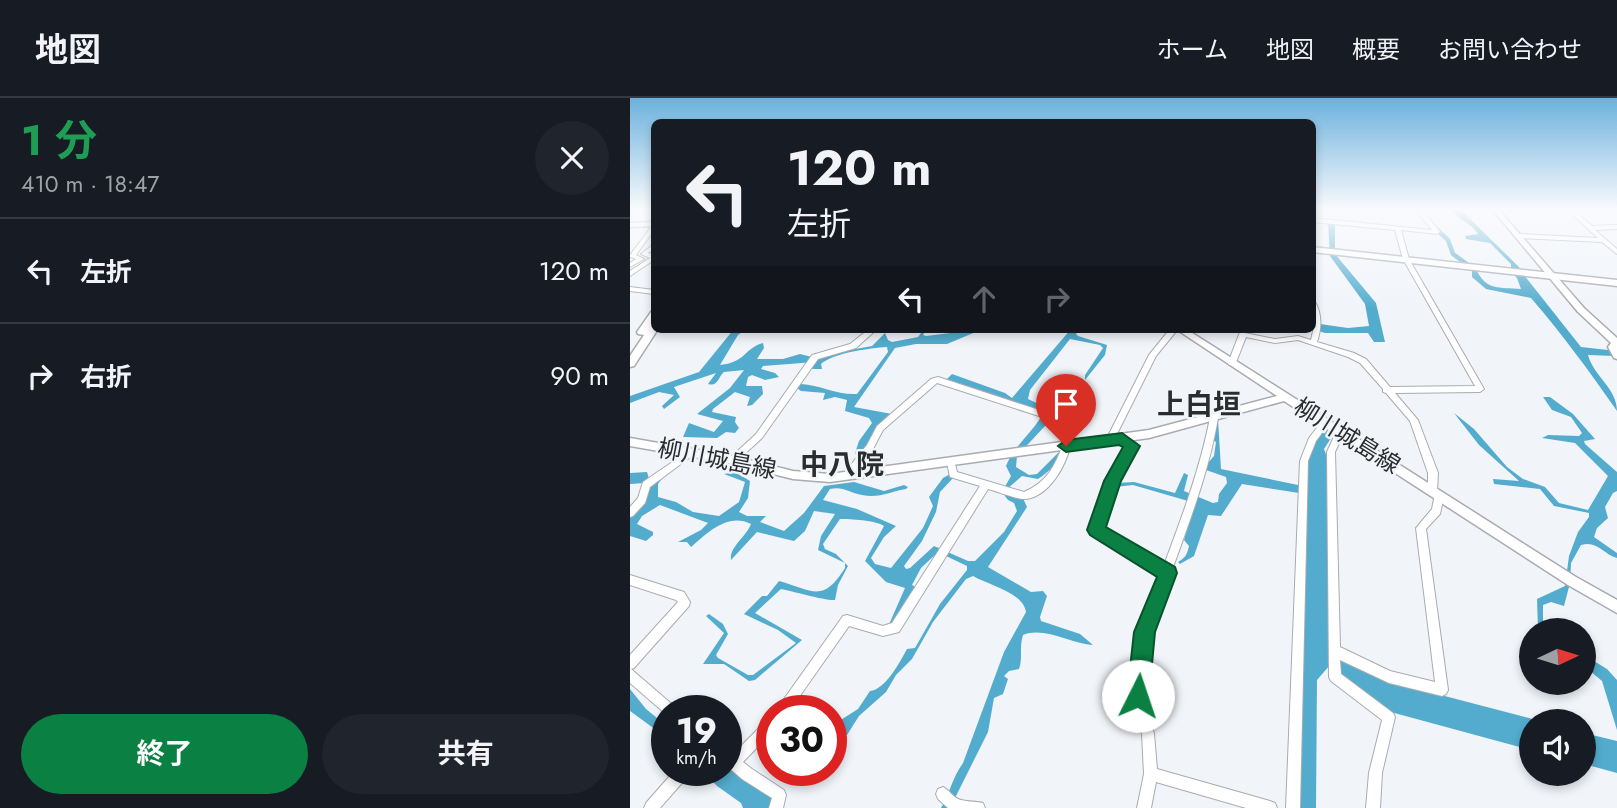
<!DOCTYPE html>
<html lang="ja">
<head>
<meta charset="utf-8">
<style>
  body { margin:0; font-family:Jost,"Noto Sans JP",sans-serif; background:#20242c; color:#f1f3f6; height:100vh; display:flex; flex-direction:column; font-size:26px; white-space:nowrap }
  * { box-sizing:border-box; margin:0 }
  p { font-size:23px; color:#9ea1a6 }
  .icon { flex:none; width:38px; height:38px; fill:none; stroke:currentColor; stroke-width:2; stroke-linecap:round; stroke-linejoin:round }
  .map { position:relative; flex:1; overflow:hidden }
  .drawer { display:flex; flex-direction:column; background:#171b24; width:630px }
  .drawer>* { flex:none }
  .top-card { position:absolute; left:21px; top:21px; width:665px; height:214px; border-radius:10px; box-shadow:0 4px 10px #0003; background:#171b24; color:#f1f3f6; overflow:hidden }
  .needle { width:46px; rotate:86deg }
  .fabs { position:absolute; left:889px; top:520px; display:grid; gap:14px }
  .fabs a { display:grid; place-items:center; width:77px; height:77px; border-radius:50%; background:#171b24; box-shadow:0 4px 10px #0003; font-size:35px }
  .speed { position:absolute; left:21px; top:597px; display:flex; gap:14px; font-size:35px; font-weight:700; text-align:center }
  .speed>* { display:grid; place-content:center; width:91px; height:91px; border-radius:50%; background:#171b24; box-shadow:0 4px 10px #0003; line-height:1 }
  .speed small { font-size:18px; font-weight:400 }
  .speed .limit { border:10px solid #d22; background:#fff; color:#111 }
  .pin { position:absolute; display:grid; place-items:center; width:60px; height:60px; color:#fff; margin:-72px -30px; border-radius:50% 50% 50% 0; rotate:-45deg; box-shadow:0 0 7px #0007 }
  .pin .icon { rotate:45deg }
  .me { position:absolute; width:77px; margin:-38px; rotate:4deg; stroke-linejoin:round; filter:drop-shadow(0 0 5px #0008) }
  .turn { display:flex; align-items:center; gap:24px; height:147px; padding:0 21px; font-size:32px }
  .turn .icon { width:91px; height:91px; stroke-width:2.5 }
  .turn b { display:block; font-size:49px; line-height:60px }
  .lanes { display:flex; align-items:center; height:66px; padding:0 21px; background:#0003; justify-content:center; gap:35px; direction:ltr }
  .lanes .off { opacity:.35 }
  .round { display:grid; place-items:center; flex:none; width:74px; height:74px; border-radius:37px; background:#20242c }
  .overview { display:flex; align-items:center; justify-content:space-between; height:119px; padding:0 21px }
  h1 { font-size:42px; font-weight:700; line-height:52px; color:#1e9e55 }
  .action { display:flex; gap:14px; margin-top:auto; padding:14px 21px }
  .action a { flex:1; height:80px; border-radius:42px; background:#0b8043; color:#fff; font-size:28px; font-weight:700; line-height:80px; text-align:center }
  .action a+a { background:#20242c; color:#f1f3f6 }
  ul { padding:0; list-style:none }
  li { display:flex; align-items:center; gap:21px; height:105px; padding:0 21px; border-top:2px solid #363941 }
  li div { flex:1 }
  li b { display:block; font-size:26px }
  li em { font-style:normal }
  header { display:flex; align-items:center; gap:42px; box-sizing:border-box; height:98px; padding:0 35px; background:#171b24; border-bottom:2px solid #363941 }
  header strong { font-size:33px }
  nav { display:flex; gap:38px; margin-inline-start:auto; font-size:24px }
  main { display:flex; flex:1; min-height:0 }
  .map>svg:first-child { display:block }
  .water { fill:#53accd }
  .lines { fill:none; stroke-linecap:round; stroke-linejoin:round }
  .canal { stroke:#53accd; stroke-width:4.5 }
  .minor-casing { stroke:#a8abb0; stroke-width:2 }
  .major-casing { stroke:#a8abb0; stroke-width:3 }
  .highway-casing { stroke:#a8abb0; stroke-width:3 }
  .minor { fill:#fff; fill-rule:evenodd }
  .major { fill:#fff; fill-rule:evenodd }
  .highway { fill:#fff; fill-rule:evenodd }
  .route { fill:#0b8043; stroke:#07532c; stroke-width:2 }
  .labels { text-anchor:middle; stroke-width:5; stroke-linejoin:round; paint-order:stroke }
  .street-label { font-size:24px; fill:#2a2c2d; stroke:#f1f5fa }
  .quarter-label { font-size:28px; font-weight:bold; fill:#2a2c2d; stroke:#f1f5fa }
</style>
</head>
<body>
<header>
<strong>地図</strong>
<nav><a>ホーム</a><a>地図</a><a>概要</a><a>お問い合わせ</a></nav>
</header>
<main>
<section class="drawer">
<div class="overview"><div><h1>1 分</h1><p>410 m · 18:47</p></div><a class="round"><svg class="icon" aria-label="close" viewBox="0 0 24 24"><path d="M6 6l12 12M18 6L6 18"/></svg></a></div>
<ul>
<li><svg class="icon" aria-label="left" viewBox="0 0 24 24"><path d="M17 20v-9H6M10 6l-5 5 5 5"/></svg><div><b>左折</b></div><em>120 m</em></li>
<li><svg class="icon" aria-label="right" viewBox="0 0 24 24"><path d="M7 20v-9h11M14 6l5 5-5 5"/></svg><div><b>右折</b></div><em>90 m</em></li>
</ul>
<div class="action"><a>終了</a><a>共有</a></div>
</section>
<div class="map">
<svg width="987" height="710" viewBox="0 0 987 710">
  <rect width="100%" height="100%" fill="#f1f5fa"/>
  <!-- water -->
  <path class="water" d="M 822,111 L 830,111 L 891,171 L 881,170 L 881,166 L 860,145 L 836,141 L 835,138 L 848,136 C 841,124 828,123 822,111 Z
    M 698,125 L 705,126 L 705,156 L 746,205 L 755,244 L 744,244 L 738,235 L 695,235 L 682,231 L 690,226 L 718,230 L 739,228 L 735,206 L 700,158 Z
    M 842,171 L 846,171 C 856,193 869,189 891,191 L 887,180 L 883,176 L 894,177 L 951,249 L 987,253 L 985,258 L 958,257 C 964,279 987,290 987,313 C 960,274 932,236 901,200 L 856,191 L 842,179 Z
    M 104,231 L 116,231 L 108,237 L 90,267 C 117,264 114,250 133,245 L 134,250 L 127,261 L 153,261 L 170,256 L 182,259 L 242,248 L 255,235 L 258,242 L 262,244 L 288,239 L 294,231 L 296,231 L 293,237 L 296,238 L 353,231 L 317,246 L 286,246 L 265,250 L 224,309 L 262,316 L 228,361 L 225,355 L 229,343 L 242,325 L 239,320 L 215,313 L 217,302 L 205,299 L 193,302 L 195,295 L 171,293 L 167,290 L 171,286 C 190,287 207,297 227,296 L 258,254 L 257,249 C 240,250 203,255 191,266 L 192,271 L 182,271 L 185,264 L 133,268 L 131,271 L 145,275 L 149,279 L 135,282 L 122,277 L 118,279 L 116,288 L 132,288 L 133,296 L 122,307 L 117,308 L 120,299 L 105,294 L 83,311 L 82,314 L 106,319 L 105,324 L 109,330 L 105,335 L 96,334 L 87,340 L 53,339 L 59,325 L 84,334 L 93,323 L 67,316 L 100,290 L 114,272 L 94,274 C 88,279 88,289 78,286 L 86,275 L 44,289 L 50,299 L 34,311 L 32,308 L 44,297 L 29,294 L 0,305 L 0,298 L 69,274 Z
    M 441,231 L 450,231 L 446,236 L 448,238 L 477,247 L 475,257 L 455,282 L 455,277 L 473,250 L 470,247 L 440,241 L 400,292 L 398,301 L 423,313 L 415,328 L 387,358 L 386,369 L 399,377 L 407,376 L 431,352 C 428,365 419,374 408,381 L 392,378 L 377,391 L 392,398 L 397,409 L 358,469 L 401,494 L 413,493 L 417,498 L 410,519 L 411,523 L 450,536 L 463,547 C 442,546 414,528 393,537 C 389,549 393,560 389,571 L 379,573 L 374,578 L 378,581 L 373,596 L 364,600 L 358,634 L 320,710 L 311,710 C 320,695 322,680 333,665 L 374,554 L 396,514 C 393,494 358,487 343,478 L 336,481 L 303,524 L 282,561 L 266,577 L 256,594 L 229,618 L 217,637 L 210,632 L 209,623 L 228,611 L 240,593 C 255,592 270,564 277,551 L 285,550 L 310,506 L 337,472 L 337,468 L 314,457 L 306,456 L 291,470 L 282,487 L 287,490 L 267,522 L 257,531 L 275,490 L 256,484 L 235,463 L 254,428 C 246,422 220,421 210,421 L 193,446 L 195,451 L 206,456 L 218,468 L 208,487 L 205,502 C 196,503 162,493 151,491 L 125,515 L 172,542 L 125,582 L 119,583 L 94,566 L 73,566 L 94,535 L 76,518 L 79,516 L 93,526 L 98,536 L 86,557 L 88,560 L 118,577 L 123,577 L 166,545 L 148,532 L 114,516 L 132,498 L 137,498 L 149,483 C 184,493 193,505 215,470 L 215,465 L 188,452 L 191,438 L 205,416 L 184,413 L 175,433 L 164,443 L 127,434 L 101,462 C 99,449 116,439 121,426 C 98,414 77,435 61,449 L 57,444 L 48,444 L 71,432 L 78,425 L 30,407 L 12,418 L 7,426 L 23,434 L 23,437 L 16,443 L 0,438 L 0,417 L 7,412 L 15,385 L 0,386 L 0,375 L 17,374 L 19,381 L 37,374 L 28,386 L 28,399 L 46,404 L 63,414 L 89,418 L 109,404 L 115,384 L 94,376 L 105,374 L 120,383 L 118,400 L 109,414 L 117,418 L 136,418 L 130,424 L 154,433 L 174,415 L 194,388 L 224,384 L 254,393 L 274,387 L 278,389 L 276,391 C 261,393 249,401 232,397 C 220,395 213,388 200,391 L 193,402 L 227,411 L 266,428 L 254,439 L 241,460 L 245,466 L 261,470 L 293,430 L 303,408 L 299,399 L 313,380 L 320,376 L 324,379 L 310,394 L 306,414 L 292,443 L 274,468 L 276,471 L 280,470 L 304,448 L 338,463 L 345,463 L 374,434 L 387,413 L 384,405 L 378,402 L 372,394 L 381,378 L 376,368 C 383,349 404,333 414,314 L 317,281 L 322,276 L 375,295 L 382,300 Z
    M 913,299 L 920,299 L 943,316 L 965,341 L 954,343 L 955,346 L 987,374 L 987,393 L 983,395 L 975,409 L 978,420 L 967,430 L 964,439 L 987,455 L 987,460 C 973,456 967,442 951,447 L 941,465 L 940,485 L 934,508 L 921,504 L 913,507 L 913,526 L 915,532 L 908,532 L 907,501 L 935,488 L 939,458 L 948,434 L 959,419 L 959,415 L 924,408 L 910,391 L 864,386 L 863,381 L 889,383 L 849,347 L 824,315 L 844,331 L 877,369 L 893,381 L 915,389 L 929,405 L 958,412 L 978,378 L 945,345 L 912,340 L 918,337 L 949,338 L 952,335 L 941,319 L 922,312 Z
    M 588,321 L 591,371 L 668,387 L 669,395 L 612,386 L 591,418 L 578,417 L 564,458 L 550,466 L 548,464 C 555,460 557,457 559,448 L 554,442 L 565,405 L 503,387 L 485,389 L 487,385 L 504,384 L 545,395 L 554,375 L 558,377 L 554,393 L 583,405 L 588,404 L 589,396 L 597,385 L 596,379 L 576,372 L 577,366 L 584,358 L 586,344 L 582,342 Z
    M 695,329 L 705,334 L 694,351 L 699,364 L 700,567 L 687,582 L 686,710 L 667,710 L 677,439 L 675,438 L 677,365 L 683,348 Z
    M 954,557 L 977,571 L 987,582 L 987,632 L 972,583 L 954,568 Z
    M 709,561 L 761,584 L 910,623 L 901,623 L 901,652 L 757,613 L 709,576 Z
    M 0,591 L 16,611 L 37,628 L 37,640 L 0,613 Z
    M 954,635 L 987,643 L 987,675 L 954,666 Z
    M 96,661 L 146,699 L 139,710 L 113,710 L 111,705 L 87,688 L 71,672 L 96,672 Z"/>
  <g class="lines">
    <!-- canal -->
    <path class="canal" d="M 806,131 L 818,142 L 823,156 L 842,170"/>
    <!-- minor casing -->
    <g class="minor-casing">
      <path id="minor" d="M 785,111 L 791,111 L 810,134 L 807,136 L 771,132 L 779,161 L 854,291 L 850,294 L 765,295 L 788,322 L 808,375 L 807,394 L 812,394 L 814,397 L 810,416 L 796,431 L 818,592 L 816,596 L 812,598 L 759,585 L 710,562 L 711,576 L 763,615 L 765,619 L 752,675 L 750,710 L 736,710 L 739,675 L 752,622 L 701,583 L 699,579 L 697,354 L 707,332 L 713,332 L 714,334 L 705,354 L 710,549 L 760,573 L 805,584 L 786,430 L 802,411 L 805,396 L 800,396 L 798,393 L 798,375 L 780,323 L 756,295 L 753,294 L 753,291 L 730,265 L 718,259 L 668,242 L 645,245 L 616,239 L 605,267 L 599,267 L 598,265 L 610,234 L 645,241 L 668,238 L 681,242 L 684,229 L 682,201 L 684,202 C 692,215 692,229 687,244 L 724,255 L 736,261 L 760,289 L 845,288 L 773,161 L 765,132 L 682,124 L 682,120 L 802,132 Z
        M 936,111 L 942,111 L 962,128 L 987,127 L 987,131 L 965,132 L 987,151 L 987,156 L 972,144 L 889,140 L 886,138 L 889,136 L 968,140 Z
        M 24,127 L 24,132 L 6,157 L 14,161 L 0,169 L 0,165 L 6,161 L 0,159 L 0,157 L 22,128 Z
        M 24,146 L 24,151 L 18,155 L 24,157 L 24,162 L 0,178 L 0,173 L 20,160 L 11,156 Z
        M 0,189 L 24,192 L 24,196 L 0,193 Z
        M 239,231 L 247,231 L 226,250 L 188,261 L 132,340 L 106,364 L 100,364 L 99,362 L 100,360 L 126,336 L 182,257 L 220,246 Z
        M 540,231 L 548,231 L 526,258 L 483,344 L 477,344 L 476,342 L 519,257 Z
        M 308,279 L 415,314 L 416,316 L 412,319 L 307,285 L 253,332 L 243,351 L 221,380 L 215,380 L 213,377 L 215,374 L 237,347 L 247,328 L 301,281 Z
        M 584,317 L 588,320 C 579,373 560,422 542,472 L 543,475 L 540,479 L 520,534 L 513,590 L 524,636 L 527,671 L 640,703 L 645,705 L 647,710 L 616,710 L 526,684 L 521,710 L 507,710 L 514,676 L 512,636 L 501,590 L 508,534 L 530,476 L 482,445 L 464,437 L 462,434 L 478,383 L 497,349 L 488,340 L 489,338 L 495,338 L 506,348 L 487,383 L 473,432 L 498,444 L 534,467 C 552,419 570,371 580,320 Z
        M 696,321 L 700,324 L 686,343 L 678,363 L 670,710 L 656,710 L 670,363 L 679,340 L 693,322 Z
        M 436,345 L 440,348 C 436,368 419,398 396,401 C 387,402 367,393 358,391 L 269,534 L 253,538 L 219,528 L 160,612 L 147,612 L 149,608 L 213,518 L 217,517 L 253,528 L 262,525 L 350,388 L 320,379 L 317,364 L 318,362 L 324,362 L 327,374 L 394,394 C 417,384 425,368 433,346 Z
        M 60,352 L 63,353 L 64,355 L 63,357 L 20,389 L 15,405 L 3,418 L 0,419 L 0,409 L 8,400 L 13,384 Z
        M 0,477 L 54,494 L 60,504 L 59,508 L 4,570 L 1,571 L 44,608 L 46,612 L 37,612 L 37,617 L 0,585 L 0,557 L 48,504 L 46,502 L 0,487 Z
        M 142,619 L 142,634 L 113,664 L 122,671 L 154,692 L 156,697 L 153,710 L 139,710 L 142,700 L 112,681 L 96,667 L 96,652 L 103,656 L 138,621 Z
        M 45,672 L 61,672 L 59,677 L 30,710 L 14,710 L 16,705 Z
        M 313,689 C 319,692 322,698 328,701 C 335,704 345,703 353,705 L 355,710 L 318,710 L 308,701 L 306,696 L 308,691 Z"/>
    </g>
    <!-- major casing -->
    <g class="major-casing">
      <path id="major" d="M 862,111 L 868,111 L 954,210 L 987,240 L 987,261 L 984,260 L 978,249 L 981,245 L 948,214 Z
        M 546,231 L 556,231 L 946,479 L 987,502 L 987,515 L 938,487 L 654,303 L 519,340 L 200,384 L 163,381 L 103,366 L 0,348 L 0,340 L 103,358 L 163,373 L 200,376 L 519,332 L 647,298 Z"/>
    </g>
    <!-- highway casing -->
    <g class="highway-casing">
      <path id="highway" d="M 24,124 L 24,128 L 0,129 L 0,125 Z
        M 682,149 L 987,182 L 987,188 L 682,154 Z
        M 24,213 L 24,223 L 22,227 L 24,226 L 24,231 L 28,231 L 4,268 L 0,269 L 0,258 L 14,237 L 8,236 L 7,234 L 21,214 Z"/>
    </g>
    <!-- minor -->
    <use href="#minor" class="minor"/>
    <!-- major -->
    <use href="#major" class="major"/>
    <!-- highway -->
    <use href="#highway" class="highway"/>
  </g>
  <!-- sky -->
  <linearGradient id="sky" x2="0" y2="1"><stop stop-color="#6cb1dd"/><stop offset="0.53" stop-color="#f9fafd"/><stop offset="1" stop-color="#f9fafd" stop-opacity="0"/></linearGradient>
  <rect width="987" height="210" fill="url(#sky)"/>
  <!-- route -->
  <path class="route" d="M 492,335 L 510,348 L 491,383 L 476,429 L 545,469 L 547,475 L 525,534 L 519,598 L 516,606 L 508,609 L 500,606 L 497,598 L 504,534 L 527,479 L 460,437 L 457,432 L 474,383 L 493,349 L 489,347 L 436,354 L 428,348 L 436,342 Z"/>
  <g class="labels">
    <!-- street labels -->
    <g class="street-label">
      <text transform="translate(717 338) rotate(32)" y="8">柳川城島線</text>
      <text transform="translate(87 361) rotate(11)" y="8">柳川城島線</text>
    </g>
    <!-- quarter labels -->
    <g class="quarter-label">
      <text x="569" y="316">上白垣</text>
      <text x="212" y="376">中八院</text>
    </g>
  </g>
</svg>
<div class="fabs">
<a><svg class="needle" viewBox="-14 -14 28 28"><path d="M0-13l5 13h-10z" fill="#e53935"/><path d="M0 13l5-13h-10z" fill="#9ea1a6"/></svg></a>
<a><svg class="icon" aria-label="sound" viewBox="0 0 24 24"><path d="M4 9h4l5-4v14l-5-4H4zM17 9q2 3 0 6"/></svg></a>
</div>
<div class="speed"><div>19<small>km/h</small></div><div class="limit">30</div></div>
<div class="pin" style="left:436px;top:348px;background:#d93025"><svg class="icon" aria-label="arrive" viewBox="0 0 24 24"><path d="M6 21V4h12l-3 4 3 4H6"/></svg></div>
<svg class="me" style="left:508px;top:598px" viewBox="-20 -20 40 40"><circle r="19" fill="#fff"/><path d="M0-13L10 11 0 6-10 11z" fill="#0b8043"/></svg>
<div class="top-card">
<div class="turn"><svg class="icon" aria-label="left" viewBox="0 0 24 24"><path d="M17 20v-9H6M10 6l-5 5 5 5"/></svg><div><b>120 m</b>左折</div></div>
<div class="lanes"><svg class="icon" aria-label="left" viewBox="0 0 24 24"><path d="M17 20v-9H6M10 6l-5 5 5 5"/></svg><svg class="icon off" aria-label="ahead" viewBox="0 0 24 24"><path d="M12 20V5M6 11l6-6 6 6"/></svg><svg class="icon off" aria-label="right" viewBox="0 0 24 24"><path d="M7 20v-9h11M14 6l5 5-5 5"/></svg></div>
</div>
</div>
</main>
</body>
</html>
